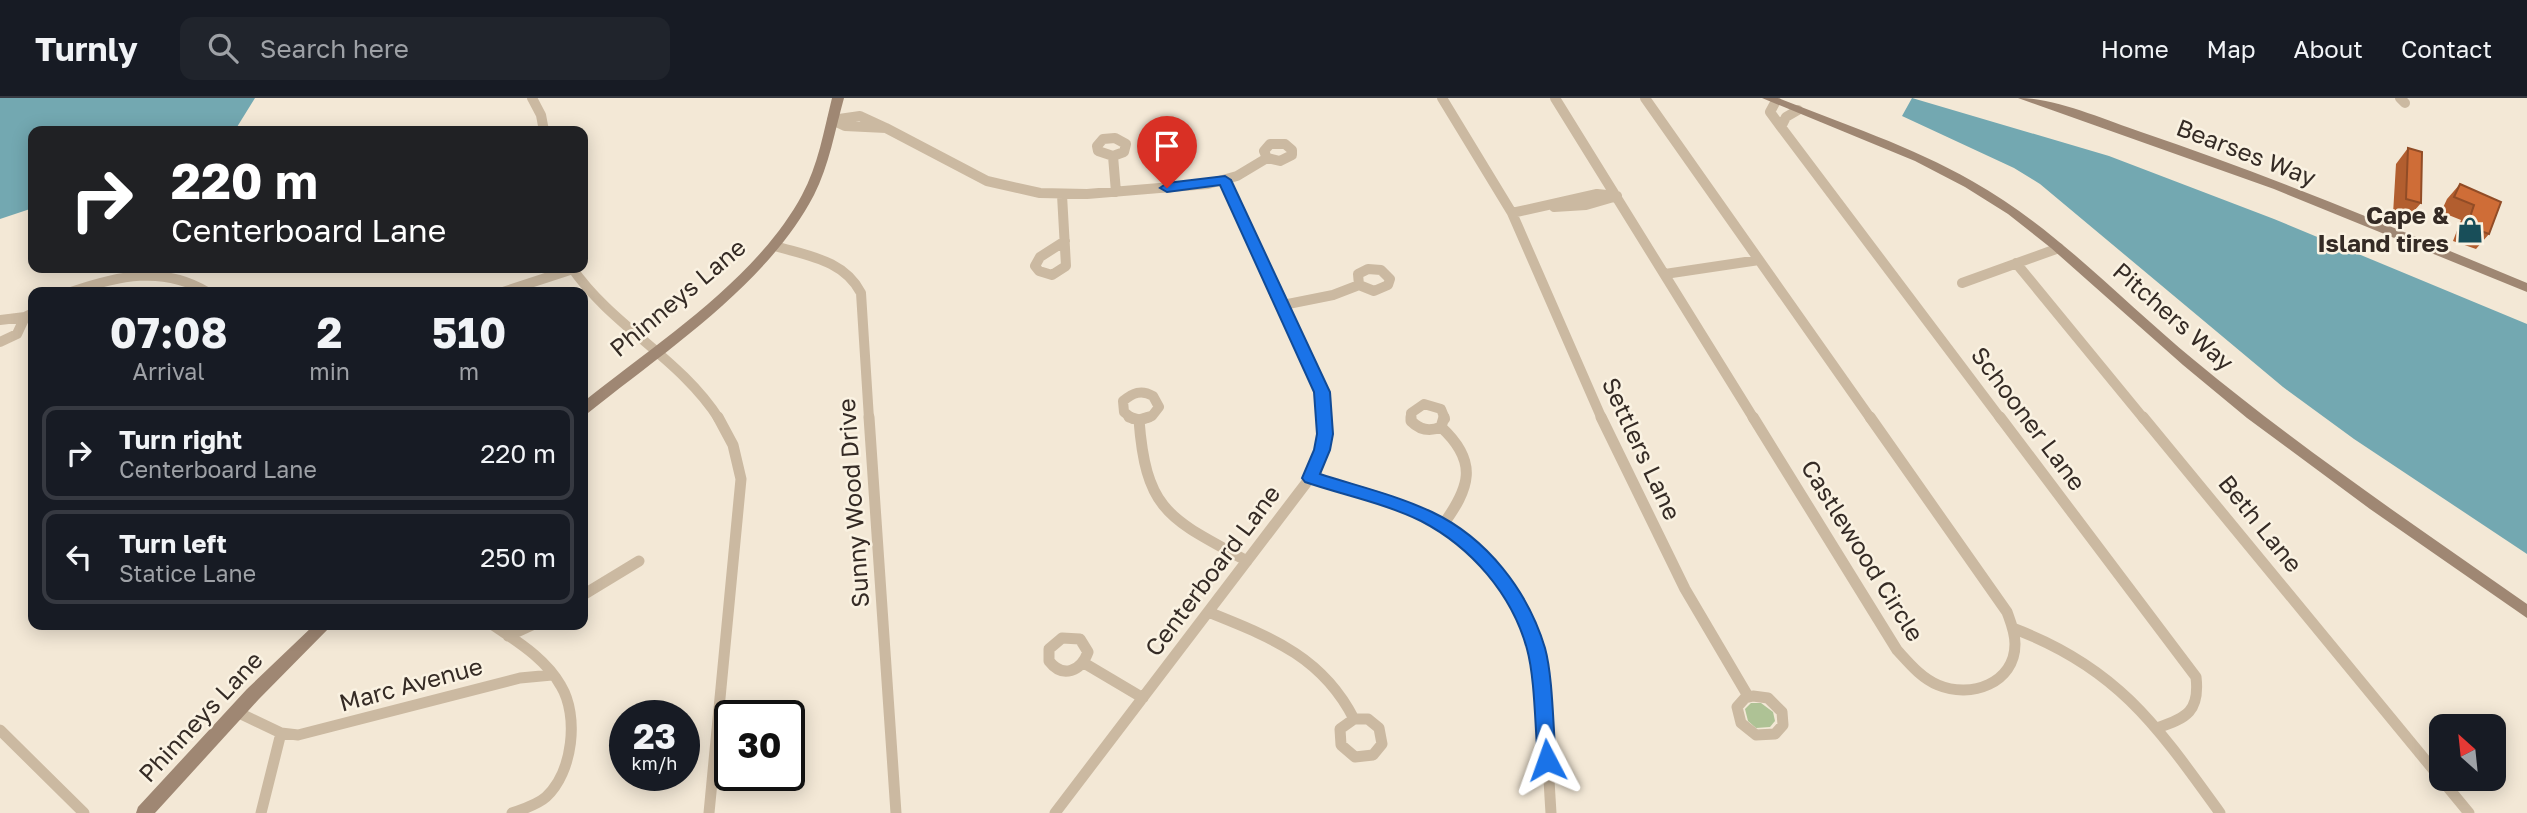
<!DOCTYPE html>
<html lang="en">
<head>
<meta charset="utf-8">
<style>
  body { margin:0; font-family:"Golos Text",sans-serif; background:#20242c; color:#f1f3f6; height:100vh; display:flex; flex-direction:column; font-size:26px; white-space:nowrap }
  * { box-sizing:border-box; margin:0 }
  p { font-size:23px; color:#9ea1a6 }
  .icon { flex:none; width:38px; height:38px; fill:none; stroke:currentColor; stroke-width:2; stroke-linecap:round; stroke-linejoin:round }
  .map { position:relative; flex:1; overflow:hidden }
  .details { position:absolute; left:28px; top:189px; width:560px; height:343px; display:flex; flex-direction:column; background:#171b24; border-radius:14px; box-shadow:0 4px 18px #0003 }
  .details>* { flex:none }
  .top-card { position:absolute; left:28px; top:28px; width:560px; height:147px; border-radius:14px; box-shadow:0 4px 18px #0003; background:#202124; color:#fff; overflow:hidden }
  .needle { width:46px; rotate:333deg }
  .buttons { position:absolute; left:2429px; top:616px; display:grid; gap:14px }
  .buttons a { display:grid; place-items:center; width:77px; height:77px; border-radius:14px; background:#171b24; box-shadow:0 4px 18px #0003; font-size:35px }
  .speed { position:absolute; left:609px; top:602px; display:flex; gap:14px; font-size:35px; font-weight:700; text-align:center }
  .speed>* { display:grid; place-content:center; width:91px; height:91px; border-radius:50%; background:#171b24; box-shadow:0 4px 18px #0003; line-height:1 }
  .speed small { font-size:18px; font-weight:400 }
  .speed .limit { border:4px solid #111; border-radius:10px; background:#fff; color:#111 }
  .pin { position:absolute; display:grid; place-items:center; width:60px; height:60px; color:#fff; margin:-72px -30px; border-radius:50% 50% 50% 0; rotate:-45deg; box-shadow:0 0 7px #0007 }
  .pin .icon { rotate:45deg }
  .me { position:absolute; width:77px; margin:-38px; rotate:356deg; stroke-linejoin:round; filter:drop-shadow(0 0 5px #0008) }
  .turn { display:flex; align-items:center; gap:24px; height:147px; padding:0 28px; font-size:32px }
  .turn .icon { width:91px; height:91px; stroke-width:2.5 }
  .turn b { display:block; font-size:49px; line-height:60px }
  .eta { display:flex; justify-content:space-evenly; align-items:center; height:119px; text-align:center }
  .eta b { font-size:42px; font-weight:700; line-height:49px }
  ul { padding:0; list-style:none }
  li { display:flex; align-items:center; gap:21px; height:94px; margin:0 14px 10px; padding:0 14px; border:4px solid #363941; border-radius:14px }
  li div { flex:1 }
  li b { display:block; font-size:26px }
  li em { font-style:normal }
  header { display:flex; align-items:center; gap:42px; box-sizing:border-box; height:98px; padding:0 35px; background:#171b24; border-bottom:2px solid #363941 }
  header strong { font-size:33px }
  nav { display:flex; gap:38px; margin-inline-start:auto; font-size:24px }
  .search { width:490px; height:63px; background:#20242c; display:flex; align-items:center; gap:18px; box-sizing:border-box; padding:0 24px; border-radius:14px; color:#9ea1a6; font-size:26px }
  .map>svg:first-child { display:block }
  .green { fill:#aec295 }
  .water { fill:#73a8b1 }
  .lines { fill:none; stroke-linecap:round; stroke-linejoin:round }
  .street-far1 { stroke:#cbb9a1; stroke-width:10 }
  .street { stroke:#cbb9a1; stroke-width:11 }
  .secondary { fill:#9f8773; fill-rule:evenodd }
  .wall { fill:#b25e2f }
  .building { fill:#cf6d37; stroke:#914c26; stroke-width:2 }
  .route { fill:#1a73e8; stroke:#114b97; stroke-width:2 }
  .labels { text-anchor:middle; stroke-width:5; stroke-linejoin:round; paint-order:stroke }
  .street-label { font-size:24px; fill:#352b25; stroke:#faf2e2 }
  .poi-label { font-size:24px; font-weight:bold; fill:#352b25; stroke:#faf2e2; text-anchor:end }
</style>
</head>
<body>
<header>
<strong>Turnly</strong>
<div class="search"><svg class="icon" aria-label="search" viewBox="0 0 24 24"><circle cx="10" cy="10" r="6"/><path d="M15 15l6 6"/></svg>Search here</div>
<nav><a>Home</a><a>Map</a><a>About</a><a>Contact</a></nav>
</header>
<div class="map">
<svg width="2527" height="715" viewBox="0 0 2527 715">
  <rect width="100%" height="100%" fill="#f3e8d6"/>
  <!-- green -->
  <path class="green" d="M 1751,605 L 1761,605 L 1773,614 L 1775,623 L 1770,629 L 1756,630 L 1748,623 L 1745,611 Z"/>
  <!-- water -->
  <path class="water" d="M 0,0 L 255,0 L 237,29 L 228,33 L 33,33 L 33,110 L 0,121 Z
    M 1912,0 L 2109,58 L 2274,121 L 2527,226 L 2527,456 L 2354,341 L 2283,289 L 2040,86 L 2014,70 L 1902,18 Z"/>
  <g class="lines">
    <!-- street-far1 -->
    <path class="street-far1" d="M 532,0 L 541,17 L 544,33
      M 1442,0 L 1512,115 L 1602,321
      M 1555,0 L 1754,321
      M 1645,0 L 1871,321
      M 2400,0 L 2405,5
      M 1776,3 L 1770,14 L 1781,29 L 1786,19 L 1798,12
      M 832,22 L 845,28 L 886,30 L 987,83 L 1040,95 L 1087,96 L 1208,86 L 1237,78 L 1267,60
      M 832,22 L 860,18 L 886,30
      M 1781,29 L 2001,321
      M 1115,40 L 1126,46 L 1124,54 L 1113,58 L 1098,53 L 1097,48 L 1103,41 Z
      M 1270,46 L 1285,46 L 1292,52 L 1292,57 L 1280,63 L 1267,60 L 1264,53 Z
      M 1113,58 L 1116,94
      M 1225,82 L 1322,294 L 1324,321
      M 1062,97 L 1066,168 L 1052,177 L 1039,173 L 1035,168 L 1040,159 L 1065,143
      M 1554,109 L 1586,107 L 1617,98
      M 1512,115 L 1597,96 L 1617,98
      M 775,148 C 808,158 844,162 861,195 L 869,321
      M 2016,165 L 2144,321
      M 572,170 C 612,228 681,261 719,321
      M 1368,171 L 1381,172 L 1390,181 L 1388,187 L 1374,193 L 1359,187 L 1358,176 Z
      M 1665,176 L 1759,162
      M 1962,185 L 2059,150
      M 71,194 C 117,178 163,167 207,194
      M 503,194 L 573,171
      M 1283,207 L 1333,197 L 1359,187
      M 0,222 L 25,219 L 33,215
      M 0,244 L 17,236 L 25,219
      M 1133,321 L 1124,314 L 1123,303 C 1133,295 1141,291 1153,298 L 1159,309 L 1152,318 L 1143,321
      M 1411,321 L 1411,315 L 1424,306 L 1441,311 L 1445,321"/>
    <!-- street -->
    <path class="street" d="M 869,319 L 896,715
      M 1129,319 L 1139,322
      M 1411,319 L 1411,323 C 1420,332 1429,334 1441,329
      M 1601,319 L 1685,491 L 1748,598
      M 1753,319 L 1897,552 C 1909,565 1921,580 1938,587 C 1971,601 2015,585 2015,546 C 2015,534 2011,525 2007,514 L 1870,319
      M 2000,319 L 2196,579 C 2200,613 2187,620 2157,630
      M 2143,319 L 2469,715
      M 1139,322 C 1146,415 1171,421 1247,463
      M 1139,322 L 1149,319
      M 1441,329 C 1479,364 1470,390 1442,428
      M 1441,329 L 1444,319
      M 1310,380 C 1349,391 1390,399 1426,419 C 1548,484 1543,593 1551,715
      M 583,497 L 639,463
      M 1208,514 C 1270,539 1322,558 1354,621
      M 493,527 C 518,544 546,561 561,588 C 579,618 573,674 546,699 C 537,707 523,711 512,715
      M 2015,531 C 2118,570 2158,629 2220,715
      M 508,538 L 532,527
      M 1062,540 L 1080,541 L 1088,554 C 1081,573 1063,581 1049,563 L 1049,551 Z
      M 1084,565 L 1143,600
      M 1753,598 L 1768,600 L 1782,614 L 1783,627 L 1775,636 L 1756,637 L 1741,625 L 1737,609 L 1745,600 Z
      M 237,614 L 281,635 L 261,715
      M 1354,621 L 1368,621 L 1379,630 L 1382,646 L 1373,657 L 1355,659 L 1341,647 L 1340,631 Z
      M 0,632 L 84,715
      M 281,635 L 298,637 L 520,580 L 552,577
      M 709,715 L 741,381 L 733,347 L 718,319
      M 1055,715 L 1310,380 L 1322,348 L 1324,319"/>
    <!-- secondary -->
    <path class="secondary" d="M 832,0 L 844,0 C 835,32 829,68 814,97 C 767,187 665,253 588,315 L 583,316 L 583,304 C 657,245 757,181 802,97 C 818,68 824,32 832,0 Z
      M 1762,0 L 1778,0 C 1843,26 1911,48 1972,83 C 2056,130 2121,202 2194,262 C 2300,350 2414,427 2527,506 L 2527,520 L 2370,411 L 2247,320 L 2183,267 L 2051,150 L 2008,116 L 1965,89 L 1915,63 Z
      M 2018,0 C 2057,0 2104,22 2141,34 C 2272,78 2399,132 2527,185 L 2527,194 L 2274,91 Z
      M 314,527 L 332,527 L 259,601 L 155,715 L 136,715 L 138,709 L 247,591 Z"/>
  </g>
  <!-- wall -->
  <path class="wall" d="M 2408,50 L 2421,105 L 2408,120 L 2393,116 L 2396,66 Z
    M 2460,86 L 2501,104 L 2489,136 L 2476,151 L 2453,143 L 2461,122 L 2441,114 L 2447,101 Z"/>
  <!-- building -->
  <path class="building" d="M 2408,50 L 2422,54 L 2421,105 L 2406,101 Z
    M 2460,86 L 2501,104 L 2489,136 L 2467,128 L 2474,107 L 2454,99 Z"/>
  <!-- route -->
  <path class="route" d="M 1225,78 L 1231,82 L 1330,294 L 1333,336 L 1330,352 L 1320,376 C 1357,388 1396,397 1432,414 C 1487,440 1528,493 1545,550 C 1553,579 1553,631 1556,662 L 1554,668 L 1547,671 L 1540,668 L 1538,662 C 1535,630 1535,580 1527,551 C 1512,496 1471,449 1421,423 C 1384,405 1343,397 1305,384 L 1302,380 L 1314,352 L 1317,336 L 1314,294 L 1220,87 L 1167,94 L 1160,90 L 1167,85 Z"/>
  <!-- icons -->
  <defs>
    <g id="shop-bare" transform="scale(2.1)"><path d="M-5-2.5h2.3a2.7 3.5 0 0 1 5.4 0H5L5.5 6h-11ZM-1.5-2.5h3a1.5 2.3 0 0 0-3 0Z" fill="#184e59" stroke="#faf2e2" stroke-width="2.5" paint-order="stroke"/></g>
  </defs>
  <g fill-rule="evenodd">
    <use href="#shop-bare" x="2470" y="132"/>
  </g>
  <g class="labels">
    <!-- street labels -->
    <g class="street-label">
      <text transform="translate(2246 55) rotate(21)" y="8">Bearses Way</text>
      <text transform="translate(678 200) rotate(-40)" y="8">Phinneys Lane</text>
      <text transform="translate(2173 219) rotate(41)" y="8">Pitchers Way</text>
      <text transform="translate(2028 321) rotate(53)" y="8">Schooner Lane</text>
      <text transform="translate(1641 351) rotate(65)" y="8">Settlers Lane</text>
      <text transform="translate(854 405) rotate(-94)" y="8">Sunny Wood Drive</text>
      <text transform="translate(2260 426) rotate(51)" y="8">Beth Lane</text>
      <text transform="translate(1862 453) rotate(58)" y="8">Castlewood Circle</text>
      <text transform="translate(1213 473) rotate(-53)" y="8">Centerboard Lane</text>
      <text transform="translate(411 587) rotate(-15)" y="8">Marc Avenue</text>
      <text transform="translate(201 619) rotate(-47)" y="8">Phinneys Lane</text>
    </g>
    <!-- poi labels -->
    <g class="poi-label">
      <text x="2449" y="126">Cape &amp;<tspan x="2449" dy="28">Island tires</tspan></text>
    </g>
  </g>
</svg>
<div class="buttons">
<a><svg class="needle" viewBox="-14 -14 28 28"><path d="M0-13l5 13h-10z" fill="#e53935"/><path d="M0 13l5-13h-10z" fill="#9ea1a6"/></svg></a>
</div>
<div class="speed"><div>23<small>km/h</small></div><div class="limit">30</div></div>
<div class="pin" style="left:1167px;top:90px;background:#d93025"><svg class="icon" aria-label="arrive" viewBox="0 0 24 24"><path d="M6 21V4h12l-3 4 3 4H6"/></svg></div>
<svg class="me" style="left:1547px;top:662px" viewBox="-20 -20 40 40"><path d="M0-17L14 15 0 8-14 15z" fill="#1a73e8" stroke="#fff" stroke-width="4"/></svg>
<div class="top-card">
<div class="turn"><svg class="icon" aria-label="right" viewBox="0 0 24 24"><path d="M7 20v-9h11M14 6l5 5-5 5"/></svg><div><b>220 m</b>Centerboard Lane</div></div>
</div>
<section class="details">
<div class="eta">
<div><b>07:08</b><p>Arrival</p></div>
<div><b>2</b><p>min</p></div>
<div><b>510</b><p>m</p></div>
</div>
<ul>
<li><svg class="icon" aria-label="right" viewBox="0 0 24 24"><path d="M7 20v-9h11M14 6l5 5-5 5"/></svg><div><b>Turn right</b><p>Centerboard Lane</p></div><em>220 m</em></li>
<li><svg class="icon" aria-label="left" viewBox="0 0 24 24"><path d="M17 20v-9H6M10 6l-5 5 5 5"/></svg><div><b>Turn left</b><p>Statice Lane</p></div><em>250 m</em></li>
</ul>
</section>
</div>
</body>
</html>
